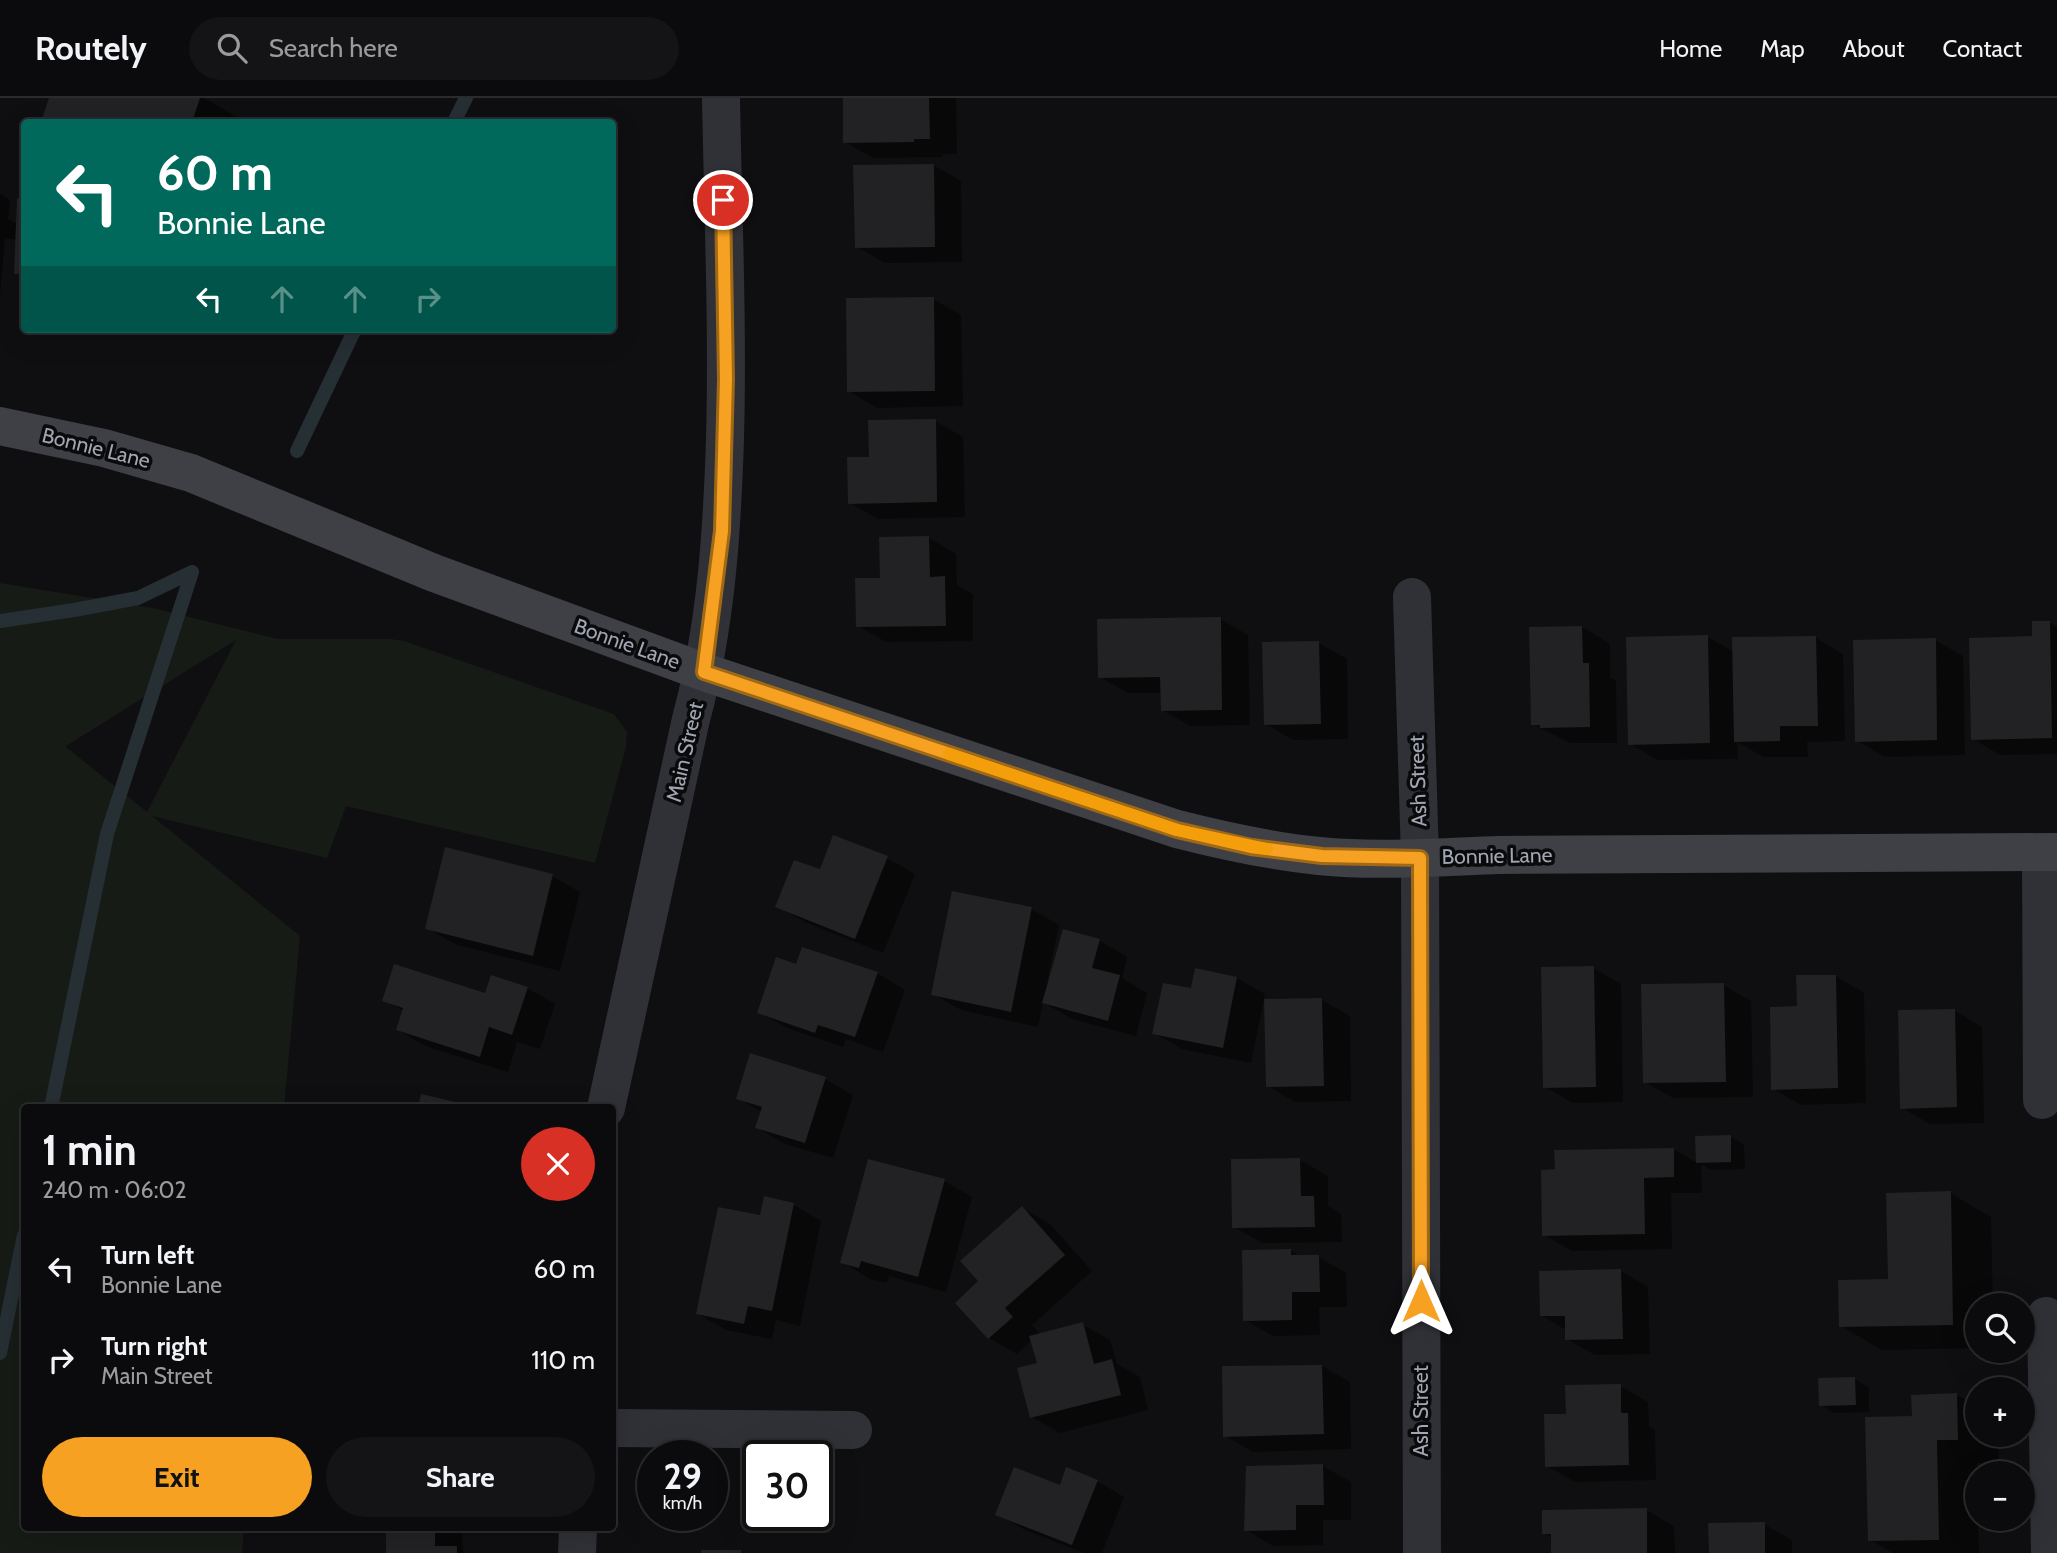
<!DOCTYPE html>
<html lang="en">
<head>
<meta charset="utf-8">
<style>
  body { margin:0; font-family:Cabin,sans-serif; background:#141416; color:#f1f3f6; height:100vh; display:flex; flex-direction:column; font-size:26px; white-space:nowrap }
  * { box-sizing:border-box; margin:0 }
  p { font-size:23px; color:#9a9b9d }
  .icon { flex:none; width:38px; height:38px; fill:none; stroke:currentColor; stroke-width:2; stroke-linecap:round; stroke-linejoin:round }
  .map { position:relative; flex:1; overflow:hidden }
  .details { position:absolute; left:21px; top:1006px; width:595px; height:427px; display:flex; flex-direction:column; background:#0b0b0d; border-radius:7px; box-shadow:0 7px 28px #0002,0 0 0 2px #2b2b2e }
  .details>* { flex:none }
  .banner { position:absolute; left:21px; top:21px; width:595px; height:214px; border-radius:7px; box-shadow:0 7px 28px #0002,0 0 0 2px #2b2b2e; background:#00695c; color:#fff; overflow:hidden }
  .tools { position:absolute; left:1965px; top:1195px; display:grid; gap:14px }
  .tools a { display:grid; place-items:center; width:70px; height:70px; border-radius:50%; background:#0b0b0d; box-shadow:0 7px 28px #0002,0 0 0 2px #2b2b2e; font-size:35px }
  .speed { position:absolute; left:637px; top:1342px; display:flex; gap:14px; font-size:35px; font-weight:700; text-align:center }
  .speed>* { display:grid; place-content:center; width:91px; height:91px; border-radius:50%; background:#0b0b0d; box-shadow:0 7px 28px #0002,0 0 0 2px #2b2b2e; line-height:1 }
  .speed small { font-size:18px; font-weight:400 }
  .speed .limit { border:4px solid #111; border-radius:10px; background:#fff; color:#111 }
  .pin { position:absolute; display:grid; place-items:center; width:60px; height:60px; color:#fff; margin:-30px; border:4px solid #fff; border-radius:50%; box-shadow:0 2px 7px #0007 }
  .me { position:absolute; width:77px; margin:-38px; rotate:0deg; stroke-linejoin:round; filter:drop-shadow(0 0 5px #0008) }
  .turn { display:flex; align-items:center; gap:24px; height:147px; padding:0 21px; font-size:32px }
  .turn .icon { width:91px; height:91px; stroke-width:2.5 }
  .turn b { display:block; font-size:49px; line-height:60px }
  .lanes { display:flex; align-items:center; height:66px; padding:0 21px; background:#0003; justify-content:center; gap:35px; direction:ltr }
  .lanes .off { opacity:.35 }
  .round { display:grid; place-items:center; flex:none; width:74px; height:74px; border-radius:37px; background:#141416 }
  .head { display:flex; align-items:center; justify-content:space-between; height:119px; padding:0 21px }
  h1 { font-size:42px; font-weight:700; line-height:52px }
  .button { display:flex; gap:14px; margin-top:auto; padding:14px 21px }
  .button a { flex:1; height:80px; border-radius:42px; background:#f6a122; color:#111; font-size:28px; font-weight:700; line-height:80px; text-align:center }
  .button a+a { background:#141416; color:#f1f3f6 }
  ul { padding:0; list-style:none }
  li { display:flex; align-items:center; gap:21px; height:91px; padding:0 21px }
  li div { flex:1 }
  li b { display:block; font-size:26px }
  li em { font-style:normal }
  header { display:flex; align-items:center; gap:42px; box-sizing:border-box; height:98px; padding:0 35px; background:#0b0b0d; border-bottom:2px solid #2b2b2e }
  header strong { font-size:33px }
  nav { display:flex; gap:38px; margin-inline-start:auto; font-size:24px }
  .search { width:490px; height:63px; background:#141416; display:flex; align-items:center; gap:18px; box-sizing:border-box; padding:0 24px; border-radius:38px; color:#9a9b9d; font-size:26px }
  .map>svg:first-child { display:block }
  .green { fill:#161b16; fill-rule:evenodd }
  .shadow { fill:#0007 }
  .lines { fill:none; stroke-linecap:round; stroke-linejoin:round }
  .stream { stroke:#262f34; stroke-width:14 }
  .building { fill:#222225 }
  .street { stroke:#303136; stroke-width:38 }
  .secondary { stroke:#3e4046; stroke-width:38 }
  .route-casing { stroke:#a06916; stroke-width:18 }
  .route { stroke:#f6a122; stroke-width:12 }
  .slow { stroke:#f59e0b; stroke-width:12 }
  .labels { text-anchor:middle; stroke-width:7; stroke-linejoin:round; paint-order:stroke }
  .street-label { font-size:21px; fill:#a0a6b2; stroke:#0a0a0c }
</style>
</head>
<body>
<header>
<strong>Routely</strong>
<div class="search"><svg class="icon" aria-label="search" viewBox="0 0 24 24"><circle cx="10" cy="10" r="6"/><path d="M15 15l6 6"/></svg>Search here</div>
<nav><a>Home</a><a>Map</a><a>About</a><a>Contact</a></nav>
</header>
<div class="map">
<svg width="2057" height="1455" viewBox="0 0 2057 1455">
  <rect width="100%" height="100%" fill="#0f0f11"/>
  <!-- green -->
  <path class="green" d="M 0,485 L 153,510 L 278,541 L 391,541 L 404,543 L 614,616 L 627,634 L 626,649 L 595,765 L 346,708 L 327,760 L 152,718 L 300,838 L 284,1010 L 24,1010 L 24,1430 L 244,1430 L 242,1455 L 0,1455 ZM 236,542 L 147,714 L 66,649 L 66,648 Z"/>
  <!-- shadow -->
  <path class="shadow" d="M 51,0 L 204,0 L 241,21 L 240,24 L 43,24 Z
    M 844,0 L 956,0 L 957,56 L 942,56 L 942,59 L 873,60 L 845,44 Z
    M 933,67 L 961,83 L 962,164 L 885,165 L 857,149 Z
    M 0,96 L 10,102 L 8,121 L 18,126 L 19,101 L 24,102 L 24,180 L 16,175 L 17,142 L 5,140 L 0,198 Z
    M 933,201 L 961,217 L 963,308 L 877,310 L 849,293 Z
    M 935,323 L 963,339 L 965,419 L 878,421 L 850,405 L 870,361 Z
    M 929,440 L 956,456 L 957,487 L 973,496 L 973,543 L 886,544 L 858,528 L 882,481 Z
    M 1220,521 L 1248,537 L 1250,627 L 1190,628 L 1162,612 L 1162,595 L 1128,595 L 1100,579 Z
    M 2049,524 L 2057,529 L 2057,656 L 2000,657 L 1973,641 L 2034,540 Z
    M 1582,529 L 1610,546 L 1610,580 L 1616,583 L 1617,645 L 1570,645 L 1533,626 Z
    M 1708,539 L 1734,554 L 1815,539 L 1843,556 L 1845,643 L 1807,644 L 1808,659 L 1764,659 L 1737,644 L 1738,661 L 1658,662 L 1630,646 Z
    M 1935,542 L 1963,558 L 1965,657 L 1885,659 L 1857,643 Z
    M 1319,545 L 1347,561 L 1348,641 L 1293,642 L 1266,626 Z
    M 887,760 L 915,776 L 883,855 L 805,824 L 777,808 Z
    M 552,778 L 580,794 L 560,873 L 455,846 L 427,830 Z
    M 1031,811 L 1059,827 L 1048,880 L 1051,880 L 1100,843 L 1127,859 L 1122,880 L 1147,895 L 1136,938 L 1072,921 L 1043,904 L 1038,929 L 961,912 L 933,896 Z
    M 797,868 L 877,875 L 905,892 L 883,954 L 846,941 L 843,949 L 787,930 L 759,914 Z
    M 1593,870 L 1621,886 L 1623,1004 L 1573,1005 L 1545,989 Z
    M 1197,872 L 1237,880 L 1265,896 L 1251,965 L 1182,951 L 1154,935 L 1193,892 Z
    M 1836,878 L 1864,895 L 1866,1005 L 1801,1007 L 1773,991 Z
    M 1723,887 L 1751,903 L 1753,999 L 1673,1000 L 1645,984 Z
    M 527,890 L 555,906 L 540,951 L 517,944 L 508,974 L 425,948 L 398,932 L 404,913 L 385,902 L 486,897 Z
    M 1322,902 L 1350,918 L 1351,1003 L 1295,1004 L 1268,988 Z
    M 1954,912 L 1982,929 L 1984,1025 L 1930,1026 L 1902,1010 Z
    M 825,981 L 853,997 L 833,1060 L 785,1046 L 757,1030 L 762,1014 L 738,1000 Z
    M 1731,1039 L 1744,1047 L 1745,1071 L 1711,1072 L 1701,1066 L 1702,1095 L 1671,1095 L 1672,1151 L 1572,1153 L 1544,1137 L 1673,1051 L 1697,1065 L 1697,1040 Z
    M 1300,1062 L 1328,1078 L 1328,1108 L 1341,1116 L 1342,1144 L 1262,1145 L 1234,1129 Z
    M 944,1083 L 972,1099 L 946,1194 L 889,1178 L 887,1185 L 870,1181 L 842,1164 Z
    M 1950,1095 L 1991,1119 L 1993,1208 L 1978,1208 L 1978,1250 L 1882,1252 L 1841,1228 L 1890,1182 Z
    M 794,1107 L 821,1123 L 800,1228 L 776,1222 L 772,1241 L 726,1232 L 698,1216 L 762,1119 Z
    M 1022,1110 L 1050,1126 L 1092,1173 L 1032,1227 L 1041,1237 L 1082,1226 L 1110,1242 L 1117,1266 L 1140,1279 L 1148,1312 L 1060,1335 L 1032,1319 L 1039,1267 L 1032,1242 L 1017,1256 L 989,1240 L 981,1183 Z
    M 1291,1153 L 1301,1159 L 1318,1159 L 1346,1175 L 1347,1209 L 1319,1209 L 1320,1237 L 1273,1238 L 1245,1222 Z
    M 1621,1173 L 1648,1189 L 1650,1256 L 1595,1257 L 1567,1241 L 1566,1232 L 1541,1217 Z
    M 1322,1268 L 1350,1284 L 1351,1351 L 1253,1354 L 1225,1338 Z
    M 1855,1281 L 1869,1289 L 1869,1314 L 1834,1315 L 1821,1307 Z
    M 1620,1288 L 1648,1304 L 1649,1329 L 1655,1332 L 1656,1382 L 1575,1384 L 1547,1368 L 1568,1317 Z
    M 1957,1297 L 1978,1309 L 1978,1337 L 1998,1337 L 1999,1364 L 1977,1365 L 1979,1455 L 1893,1455 L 1870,1442 L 1913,1320 L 1913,1299 Z
    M 1323,1368 L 1351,1384 L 1351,1422 L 1323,1422 L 1323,1447 L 1273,1448 L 1246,1432 Z
    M 1097,1383 L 1124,1399 L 1102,1455 L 1084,1455 L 1025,1432 L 997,1416 L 1061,1389 Z
    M 1646,1412 L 1674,1428 L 1675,1455 L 1553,1455 L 1552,1440 L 1544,1435 Z
    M 1764,1426 L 1792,1442 L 1792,1455 L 1710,1455 Z
    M 387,1430 L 459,1430 L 462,1432 L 463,1453 L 466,1455 L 388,1455 Z"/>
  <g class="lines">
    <!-- stream -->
    <path class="stream" d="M 454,24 L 466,0
      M 297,353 L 355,231
      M 0,523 L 74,512 L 138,500 L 192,474
      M 51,1010 L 107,736 L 192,474
      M 0,1255 L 24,1137"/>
  </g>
  <!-- building -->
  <path class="building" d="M 49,0 L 200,0 L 192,24 L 41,24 Z
    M 843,0 L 929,0 L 930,41 L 914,41 L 914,44 L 843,45 Z
    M 934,66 L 935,149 L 855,150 L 853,67 Z
    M 17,100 L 24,100 L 24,176 L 14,176 Z
    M 934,199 L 935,293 L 847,294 L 846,200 Z
    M 936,321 L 937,404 L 848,406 L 847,359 L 869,359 L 868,322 Z
    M 929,438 L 930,479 L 945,478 L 946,528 L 856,529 L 855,480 L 880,480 L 879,439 Z
    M 1221,519 L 1222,612 L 1161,613 L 1160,579 L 1098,580 L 1097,521 Z
    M 2032,523 L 2050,523 L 2052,640 L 1971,642 L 1969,540 L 2032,538 Z
    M 1582,528 L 1583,565 L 1589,565 L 1590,629 L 1540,630 L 1540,627 L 1531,627 L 1529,529 Z
    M 1708,537 L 1710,645 L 1628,647 L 1626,539 Z
    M 1816,538 L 1818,628 L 1780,628 L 1780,643 L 1734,644 L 1732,539 Z
    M 1936,540 L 1937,642 L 1855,644 L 1853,542 Z
    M 1319,543 L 1321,626 L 1264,627 L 1262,544 Z
    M 833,737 L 888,758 L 855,841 L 775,809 L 794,762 L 820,771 Z
    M 445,749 L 553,776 L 533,858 L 425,831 Z
    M 952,793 L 1032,809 L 1011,914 L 931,897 Z
    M 1063,831 L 1100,841 L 1092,870 L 1120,877 L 1108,923 L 1042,905 Z
    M 802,849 L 878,874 L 855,939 L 818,927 L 815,935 L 757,915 L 776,859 L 796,866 Z
    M 394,866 L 485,895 L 491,877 L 528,889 L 512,937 L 489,929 L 480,959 L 396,932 L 403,910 L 382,903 Z
    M 1594,868 L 1596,989 L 1543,990 L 1541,869 Z
    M 1195,870 L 1237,879 L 1223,950 L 1152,936 L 1163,885 L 1191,890 Z
    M 1796,877 L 1836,877 L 1838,990 L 1771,992 L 1770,909 L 1797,908 Z
    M 1724,885 L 1726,984 L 1643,985 L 1641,886 Z
    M 1322,900 L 1324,988 L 1266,989 L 1264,901 Z
    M 1955,911 L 1957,1009 L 1900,1011 L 1898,912 Z
    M 750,955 L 826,979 L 805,1045 L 755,1030 L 762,1009 L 736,1001 Z
    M 421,996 L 477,1009 L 477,1010 L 418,1010 Z
    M 1731,1037 L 1731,1064 L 1696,1065 L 1695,1038 Z
    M 1674,1050 L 1674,1079 L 1644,1080 L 1645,1136 L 1542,1138 L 1541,1072 L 1555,1071 L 1554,1052 Z
    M 1300,1060 L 1301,1098 L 1314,1098 L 1315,1129 L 1232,1130 L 1231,1061 Z
    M 868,1061 L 945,1081 L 918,1179 L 861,1163 L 859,1170 L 840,1165 Z
    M 1951,1093 L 1953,1227 L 1839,1229 L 1838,1182 L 1888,1181 L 1886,1095 Z
    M 764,1098 L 794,1105 L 772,1213 L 748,1208 L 744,1226 L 696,1216 L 718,1109 L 760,1117 Z
    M 1022,1108 L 1065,1157 L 1005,1210 L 1013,1219 L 988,1241 L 955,1205 L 978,1183 L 960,1163 Z
    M 1291,1151 L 1291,1157 L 1319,1157 L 1320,1194 L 1292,1194 L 1292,1222 L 1243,1223 L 1242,1152 Z
    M 1621,1171 L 1623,1241 L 1565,1242 L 1565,1218 L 1540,1218 L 1539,1173 Z
    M 1083,1224 L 1094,1266 L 1112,1261 L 1121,1297 L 1030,1320 L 1017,1270 L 1037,1265 L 1029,1238 Z
    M 1322,1267 L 1324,1336 L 1223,1339 L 1222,1268 Z
    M 1855,1279 L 1856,1307 L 1819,1308 L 1818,1280 Z
    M 1621,1286 L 1621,1315 L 1628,1315 L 1629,1367 L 1545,1369 L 1544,1316 L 1566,1316 L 1565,1287 Z
    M 1957,1295 L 1958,1342 L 1937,1342 L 1939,1442 L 1868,1443 L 1865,1319 L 1912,1318 L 1911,1297 Z
    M 1323,1366 L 1324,1407 L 1296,1407 L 1296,1432 L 1244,1433 L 1246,1368 Z
    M 1014,1369 L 1060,1387 L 1066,1369 L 1098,1382 L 1072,1447 L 995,1417 Z
    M 1647,1410 L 1647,1455 L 1551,1455 L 1551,1436 L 1542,1436 L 1542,1412 Z
    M 1765,1424 L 1765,1455 L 1709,1455 L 1708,1425 Z
    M 386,1430 L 435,1430 L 435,1448 L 457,1448 L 457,1455 L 386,1455 Z
    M 701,1452 L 741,1452 L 741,1455 L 701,1455 Z"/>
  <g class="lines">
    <!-- street -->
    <path class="street" d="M 1412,499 L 1420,760 L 1422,1455
      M 2041,754 L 2042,1002
      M 606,1010 L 691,621 C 716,529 722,435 725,341 C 728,228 723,114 721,0
      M 2046,1218 L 2050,1455
      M 612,1330 L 853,1332
      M 577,1455 L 578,1430"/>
    <!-- secondary -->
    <path class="secondary" d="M 0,328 L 104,350 L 191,375 L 434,475 L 704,574 L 1177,731 C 1224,743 1270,753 1319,758 C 1378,764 1440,759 1500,757 L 2057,754"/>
  </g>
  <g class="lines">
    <!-- route casing -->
    <g class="route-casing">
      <path id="route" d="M 723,102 L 726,281 L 722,433 L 704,574 L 1177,732 L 1251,749 L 1322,758 L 1420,760 L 1421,1203"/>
    </g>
    <!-- route -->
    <use href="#route" class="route"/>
    <!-- slow -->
    <path class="slow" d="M 949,656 L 1177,732 L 1267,751"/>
  </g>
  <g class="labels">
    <!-- street labels -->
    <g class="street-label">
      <text transform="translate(96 350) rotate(14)" y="7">Bonnie Lane</text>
      <text transform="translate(627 546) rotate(20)" y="7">Bonnie Lane</text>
      <text transform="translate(685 654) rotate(-77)" y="7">Main Street</text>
      <text transform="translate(1418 683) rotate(-92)" y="7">Ash Street</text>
      <text transform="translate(1497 758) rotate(-1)" y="7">Bonnie Lane</text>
      <text transform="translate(1421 1313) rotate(-90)" y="7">Ash Street</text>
    </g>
  </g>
</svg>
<div class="tools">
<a><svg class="icon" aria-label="search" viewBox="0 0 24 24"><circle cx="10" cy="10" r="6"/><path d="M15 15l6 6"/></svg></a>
<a>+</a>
<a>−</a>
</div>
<div class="speed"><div>29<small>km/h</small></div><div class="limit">30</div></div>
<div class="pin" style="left:723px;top:102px;background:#d93025"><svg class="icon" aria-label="arrive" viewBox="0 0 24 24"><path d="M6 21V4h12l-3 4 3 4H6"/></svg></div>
<svg class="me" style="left:1421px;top:1203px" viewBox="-20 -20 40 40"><path d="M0-17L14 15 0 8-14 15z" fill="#f6a122" stroke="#fff" stroke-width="4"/></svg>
<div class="banner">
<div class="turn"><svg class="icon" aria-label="left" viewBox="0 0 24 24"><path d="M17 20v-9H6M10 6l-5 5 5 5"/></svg><div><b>60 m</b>Bonnie Lane</div></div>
<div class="lanes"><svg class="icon" aria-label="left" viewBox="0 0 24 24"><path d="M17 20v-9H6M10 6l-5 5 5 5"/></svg><svg class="icon off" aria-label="ahead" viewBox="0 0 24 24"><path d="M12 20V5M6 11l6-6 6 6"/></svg><svg class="icon off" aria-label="ahead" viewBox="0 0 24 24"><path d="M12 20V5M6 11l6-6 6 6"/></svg><svg class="icon off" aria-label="right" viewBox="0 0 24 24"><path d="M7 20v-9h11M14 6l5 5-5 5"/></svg></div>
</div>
<section class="details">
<div class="head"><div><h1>1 min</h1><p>240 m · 06:02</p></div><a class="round" style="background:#d93025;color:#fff"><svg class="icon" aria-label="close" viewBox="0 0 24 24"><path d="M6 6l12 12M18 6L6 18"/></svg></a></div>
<ul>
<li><svg class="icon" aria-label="left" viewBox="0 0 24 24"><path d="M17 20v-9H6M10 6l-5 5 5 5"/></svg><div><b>Turn left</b><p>Bonnie Lane</p></div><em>60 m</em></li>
<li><svg class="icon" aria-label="right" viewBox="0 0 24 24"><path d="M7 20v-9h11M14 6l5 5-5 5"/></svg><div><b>Turn right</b><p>Main Street</p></div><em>110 m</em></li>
</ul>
<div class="button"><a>Exit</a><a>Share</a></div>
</section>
</div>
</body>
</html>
